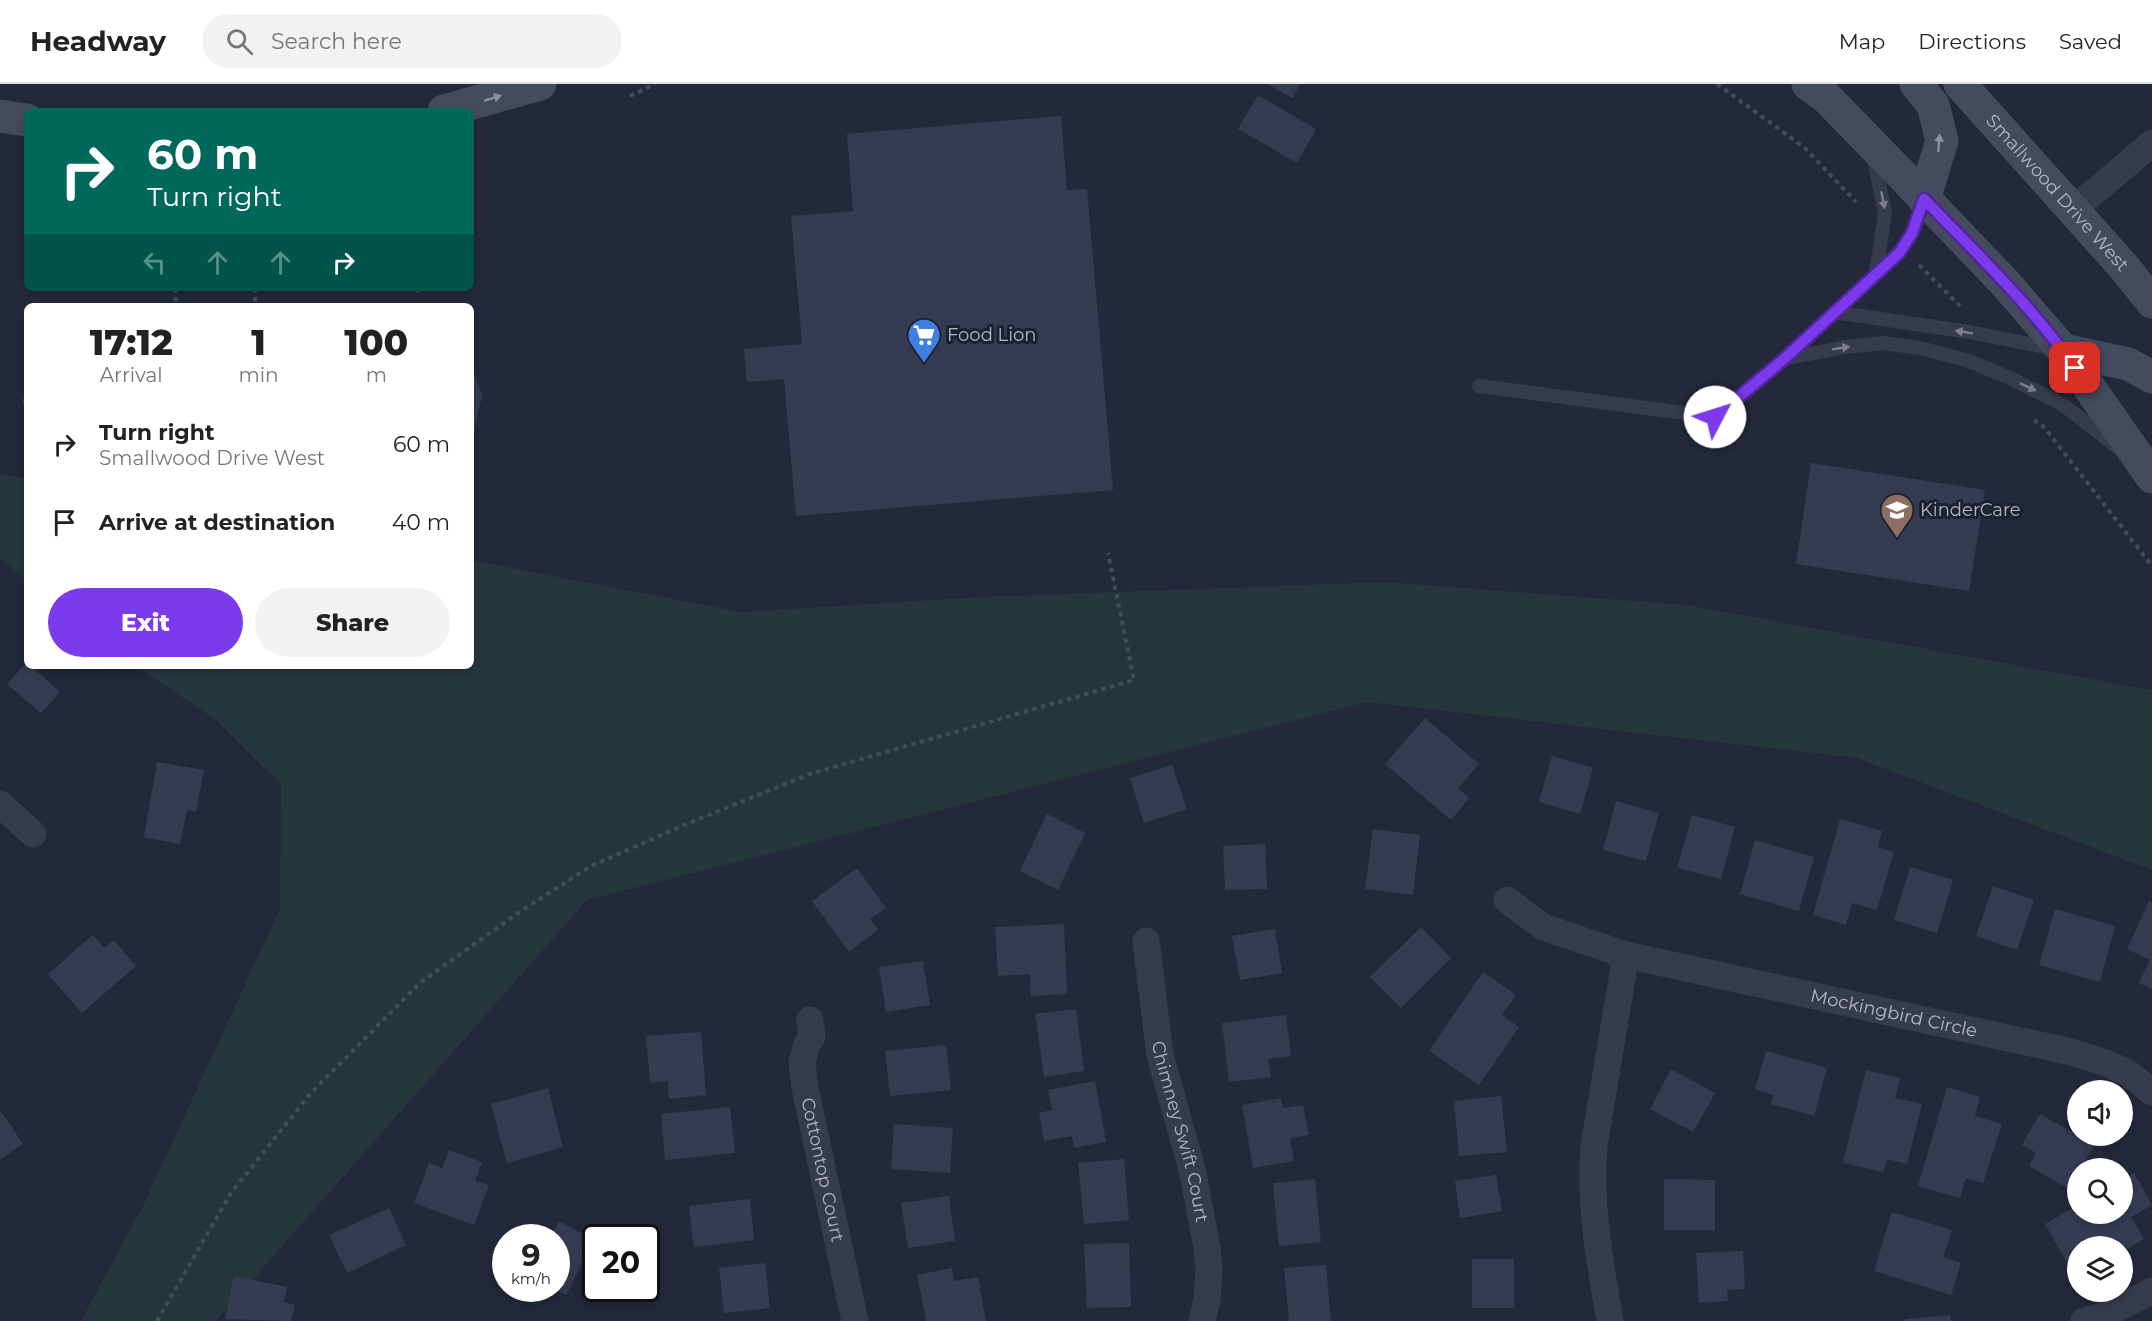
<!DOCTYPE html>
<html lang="en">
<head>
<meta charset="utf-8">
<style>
  body { margin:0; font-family:Montserrat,sans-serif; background:#f2f2f2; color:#222; height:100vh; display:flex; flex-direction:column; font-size:22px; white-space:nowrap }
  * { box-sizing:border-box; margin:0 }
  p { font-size:20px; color:#767676 }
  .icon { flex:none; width:33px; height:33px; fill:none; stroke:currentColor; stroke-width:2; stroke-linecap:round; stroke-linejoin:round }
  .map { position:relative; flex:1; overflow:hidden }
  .details { position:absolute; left:24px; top:219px; width:450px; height:366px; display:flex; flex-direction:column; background:#fff; border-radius:9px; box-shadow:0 3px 9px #0003 }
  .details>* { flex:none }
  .guide { position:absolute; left:24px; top:24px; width:450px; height:183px; border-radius:9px; box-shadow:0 3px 9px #0003; background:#00695c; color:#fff; overflow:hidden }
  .buttons { position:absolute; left:2067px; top:996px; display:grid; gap:12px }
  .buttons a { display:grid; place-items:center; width:66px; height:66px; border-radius:50%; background:#fff; box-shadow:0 3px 9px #0003; font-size:30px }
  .speed { position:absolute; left:492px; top:1140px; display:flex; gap:12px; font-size:30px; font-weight:700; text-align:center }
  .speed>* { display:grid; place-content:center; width:78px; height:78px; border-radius:50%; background:#fff; box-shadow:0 3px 9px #0003; line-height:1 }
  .speed small { font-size:15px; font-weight:400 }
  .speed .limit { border:3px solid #111; border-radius:9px; background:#fff; color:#111 }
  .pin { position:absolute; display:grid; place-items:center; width:51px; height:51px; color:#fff; margin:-26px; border-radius:12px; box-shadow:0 3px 9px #0006 }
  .me { position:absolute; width:66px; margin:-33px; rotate:50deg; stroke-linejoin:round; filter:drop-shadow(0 0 4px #0008) }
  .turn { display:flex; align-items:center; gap:21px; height:126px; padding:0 24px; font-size:27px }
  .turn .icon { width:78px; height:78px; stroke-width:2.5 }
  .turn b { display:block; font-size:42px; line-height:51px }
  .lanes { display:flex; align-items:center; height:57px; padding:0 24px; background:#0003; justify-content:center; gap:30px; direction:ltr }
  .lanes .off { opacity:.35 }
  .eta { display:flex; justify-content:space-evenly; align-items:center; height:102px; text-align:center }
  .eta b { font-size:36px; font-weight:800; line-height:42px }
  .primary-button { display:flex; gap:12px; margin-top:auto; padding:12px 24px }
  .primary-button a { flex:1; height:69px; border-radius:36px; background:#7c3aed; color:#fff; font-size:24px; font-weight:800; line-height:69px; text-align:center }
  .primary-button a+a { background:#f2f2f2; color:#222 }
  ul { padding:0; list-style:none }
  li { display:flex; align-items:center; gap:18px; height:78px; padding:0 24px }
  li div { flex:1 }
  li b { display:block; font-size:22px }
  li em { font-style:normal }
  header { display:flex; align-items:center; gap:36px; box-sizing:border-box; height:84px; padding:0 30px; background:#fff; border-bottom:2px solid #e0e0e0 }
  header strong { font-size:28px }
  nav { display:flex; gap:33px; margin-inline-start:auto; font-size:21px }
  .search { width:420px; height:54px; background:#f2f2f2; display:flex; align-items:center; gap:15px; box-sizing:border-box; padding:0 21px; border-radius:33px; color:#767676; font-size:22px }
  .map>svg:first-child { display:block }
  .green { fill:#25363d }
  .building { fill:#353c52 }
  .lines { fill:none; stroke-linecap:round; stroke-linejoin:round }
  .path { stroke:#3e4f55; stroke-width:4; stroke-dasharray:4.5 4.5; stroke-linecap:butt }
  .lane { stroke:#373c4c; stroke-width:14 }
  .street { stroke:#373c4c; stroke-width:27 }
  .secondary { stroke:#454a5f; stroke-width:33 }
  .oneway { fill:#8c90a3 }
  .oneway2 { fill:#7b7f90 }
  .route-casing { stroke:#51269a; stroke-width:15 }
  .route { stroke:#7c3aed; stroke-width:10 }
  .labels { text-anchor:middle; stroke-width:6; stroke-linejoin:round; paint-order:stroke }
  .street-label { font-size:18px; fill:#b2b6c7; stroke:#1c2130 }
  .poi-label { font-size:18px; fill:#b2b6c7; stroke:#1c2130; text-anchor:start }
</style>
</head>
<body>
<header>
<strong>Headway</strong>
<div class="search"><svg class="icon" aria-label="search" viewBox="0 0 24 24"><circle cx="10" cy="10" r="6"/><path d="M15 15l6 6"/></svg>Search here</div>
<nav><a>Map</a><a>Directions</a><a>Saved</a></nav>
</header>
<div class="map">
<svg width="2152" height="1237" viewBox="0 0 2152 1237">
  <rect width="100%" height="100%" fill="#23293b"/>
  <!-- green -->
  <path class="green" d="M 0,390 L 27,395 L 27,497 L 0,474 Z
    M 471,476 L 741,528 L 980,513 L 1386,498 L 1687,521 L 2152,606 L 2152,786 L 1857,674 L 1367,618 L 587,816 L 216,1237 L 81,1237 L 144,1120 L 280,825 L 281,700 L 216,636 L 136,582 L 471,582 Z"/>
  <!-- building -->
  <path class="building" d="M 1268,0 L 1300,0 L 1292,14 Z
    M 1258,11 L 1316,45 L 1297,79 L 1238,45 Z
    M 1061,32 L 1067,106 L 1087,105 L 1113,406 L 796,432 L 784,295 L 747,298 L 744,265 L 802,260 L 791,132 L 853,127 L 847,50 Z
    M 471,280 L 482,311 L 472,358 L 471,358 Z
    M 26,301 L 27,301 L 27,321 L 22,320 Z
    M 1811,379 L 1985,406 L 1969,507 L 1796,480 Z
    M 27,578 L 27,582 L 31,582 L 60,608 L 41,629 L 7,600 Z
    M 1425,634 L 1479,680 L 1458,704 L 1469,714 L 1451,736 L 1385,680 Z
    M 1552,672 L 1593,684 L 1580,730 L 1539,718 Z
    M 157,678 L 204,686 L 196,728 L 187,726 L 180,760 L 144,753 Z
    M 1172,681 L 1187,725 L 1144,739 L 1130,694 Z
    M 1616,717 L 1659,729 L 1646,777 L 1603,766 Z
    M 1047,730 L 1085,749 L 1058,806 L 1020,787 Z
    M 1692,731 L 1735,743 L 1721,795 L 1677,784 Z
    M 1840,735 L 1882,747 L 1878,763 L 1894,768 L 1877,826 L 1852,819 L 1846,841 L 1813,831 Z
    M 1373,745 L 1420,751 L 1413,811 L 1365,805 Z
    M 1755,756 L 1814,773 L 1799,827 L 1740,810 Z
    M 1265,760 L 1267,805 L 1225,806 L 1223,762 Z
    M 1910,783 L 1953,796 L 1937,849 L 1894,836 Z
    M 857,784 L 886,824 L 870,835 L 878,846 L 849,868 L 812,817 Z
    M 1993,802 L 2034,816 L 2017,866 L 1976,852 Z
    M 2149,817 L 2152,819 L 2152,905 L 2139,899 L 2150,876 L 2127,865 Z
    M 2055,825 L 2115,842 L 2100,898 L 2039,881 Z
    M 1064,840 L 1067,910 L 1031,912 L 1030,890 L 998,892 L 995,843 Z
    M 1421,843 L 1451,874 L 1401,924 L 1370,893 Z
    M 1275,845 L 1282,889 L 1240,896 L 1232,852 Z
    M 93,851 L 104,864 L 114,856 L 136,882 L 82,929 L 48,890 Z
    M 923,877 L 930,921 L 886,928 L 879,883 Z
    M 1483,888 L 1516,911 L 1502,931 L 1519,943 L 1479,1001 L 1429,967 Z
    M 1076,925 L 1084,987 L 1044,993 L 1035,930 Z
    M 1286,931 L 1291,972 L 1268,975 L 1271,993 L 1229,998 L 1222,939 Z
    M 701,948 L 706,1011 L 669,1015 L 668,997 L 650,999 L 646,952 Z
    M 946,961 L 951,1006 L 890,1012 L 885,967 Z
    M 1766,967 L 1827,984 L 1814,1032 L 1771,1020 L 1773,1011 L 1755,1005 Z
    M 1671,985 L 1715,1009 L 1693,1048 L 1650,1025 Z
    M 1866,986 L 1900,994 L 1895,1014 L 1922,1020 L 1907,1080 L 1887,1075 L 1883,1088 L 1843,1079 Z
    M 1095,997 L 1106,1058 L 1074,1064 L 1072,1052 L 1044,1057 L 1039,1029 L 1052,1026 L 1048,1006 Z
    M 1947,1003 L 1980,1013 L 1975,1032 L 2002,1040 L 1983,1099 L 1966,1094 L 1960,1114 L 1918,1102 Z
    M 548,1004 L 563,1063 L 507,1079 L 491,1020 Z
    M 1501,1012 L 1507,1068 L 1459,1072 L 1454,1017 Z
    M 1281,1014 L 1283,1024 L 1303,1021 L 1309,1051 L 1290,1054 L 1294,1077 L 1253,1084 L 1242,1021 Z
    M 730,1023 L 735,1069 L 665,1076 L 661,1030 Z
    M 0,1026 L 23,1060 L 0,1076 Z
    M 2040,1030 L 2094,1061 L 2081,1084 L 2078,1084 L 2078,1090 L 2069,1105 L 2029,1082 L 2036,1069 L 2022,1061 Z
    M 894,1040 L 953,1044 L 950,1089 L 891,1085 Z
    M 449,1066 L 482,1078 L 475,1097 L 489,1101 L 474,1141 L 414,1119 L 429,1079 L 442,1084 Z
    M 1124,1075 L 1129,1136 L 1084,1140 L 1078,1079 Z
    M 2134,1089 L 2152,1121 L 2131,1133 L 2144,1155 L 2122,1168 L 2122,1162 L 2078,1162 L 2078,1170 L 2066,1177 L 2045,1140 L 2078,1121 L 2078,1130 L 2122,1130 L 2122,1096 Z
    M 1496,1091 L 1502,1127 L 1460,1134 L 1455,1097 Z
    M 1315,1095 L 1321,1158 L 1279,1162 L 1273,1099 Z
    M 1664,1095 L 1715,1096 L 1715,1146 L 1664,1146 Z
    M 949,1112 L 955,1157 L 908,1164 L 901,1119 Z
    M 750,1115 L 754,1156 L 694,1163 L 689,1122 Z
    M 389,1124 L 406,1161 L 347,1189 L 329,1151 Z
    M 1892,1128 L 1952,1146 L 1943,1173 L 1961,1179 L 1951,1211 L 1874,1187 Z
    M 559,1137 L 594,1156 L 566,1211 L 556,1206 L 556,1154 L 550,1154 Z
    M 1129,1159 L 1131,1223 L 1087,1224 L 1084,1160 Z
    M 1743,1167 L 1745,1205 L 1727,1206 L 1728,1217 L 1699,1219 L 1696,1169 Z
    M 1472,1175 L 1514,1175 L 1514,1224 L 1472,1224 Z
    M 765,1179 L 770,1224 L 724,1229 L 719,1184 Z
    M 1326,1181 L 1331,1237 L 1289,1237 L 1284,1184 Z
    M 952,1184 L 954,1197 L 978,1193 L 986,1237 L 926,1237 L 917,1191 Z
    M 234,1192 L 287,1203 L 284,1218 L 295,1221 L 291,1237 L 225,1235 Z
    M 1950,1231 L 1951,1237 L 1905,1237 L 1905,1235 Z"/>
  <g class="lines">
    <!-- path -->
    <path class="path" d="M 1717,0 L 1805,64 L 1856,118
      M 630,12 L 655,0
      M 1919,181 L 1960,222
      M 175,204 L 176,222
      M 255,204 L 255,222
      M 418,204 L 419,210
      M 2034,336 L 2044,343 L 2058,361 L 2152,482
      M 157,1237 L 231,1109 L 310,1010 L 421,898 L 521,827 L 591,782 L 684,741 L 810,690 L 1134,596 L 1108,469"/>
    <!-- lane -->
    <path class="lane" d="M 1873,71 L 1885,129 L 1876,190
      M 1834,228 L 1969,248 L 2055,265
      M 1784,275 L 1845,263 L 1884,259 L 1920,264 L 1969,277 L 2012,295 L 2062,320 L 2117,363
      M 1479,302 L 1715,333 L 1784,275 L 1899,169 L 1912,149 L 1924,116"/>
    <!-- street -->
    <g class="street">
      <path d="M 2074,125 L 2152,59"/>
      <path d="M 0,720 L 33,750"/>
      <path d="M 1507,816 L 1543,843 L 1626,871"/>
      <path id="s1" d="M 1146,857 L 1160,971 L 1193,1089 L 1207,1164 L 1209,1185 L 1207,1216 L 1202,1237"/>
      <path id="s2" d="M 810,936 L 812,952 L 806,963 L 802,978 L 805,1004 L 855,1237"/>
      <path id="s3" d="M 1610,1237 C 1600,1179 1589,1120 1594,1062 L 1626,871 L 2072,968 L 2106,979 L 2128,989 L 2152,1008"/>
      <path d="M 2084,1237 L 2102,1232 L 2152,1207"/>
    </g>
    <!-- secondary -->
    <g class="secondary">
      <path d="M 1808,0 L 1826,13 L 1899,88 L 2005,199 L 2063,266 L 2152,393"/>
      <path d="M 1916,0 L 1933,21 L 1942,57 L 1924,115"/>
      <path id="s4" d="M 1960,0 L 2123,182 L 2152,218"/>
      <path d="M 444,27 L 540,0"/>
      <path d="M 0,32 L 27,36"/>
      <path d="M 2063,266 L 2128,280 L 2152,293"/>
    </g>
  </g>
  <!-- one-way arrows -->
  <defs><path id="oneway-solid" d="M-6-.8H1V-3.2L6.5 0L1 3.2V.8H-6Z" transform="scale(1.5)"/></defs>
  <g class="oneway">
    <use href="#oneway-solid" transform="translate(493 14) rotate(-17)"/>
    <use href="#oneway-solid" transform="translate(1939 59) rotate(-85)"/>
  </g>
  <g class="oneway2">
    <use href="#oneway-solid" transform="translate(1883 116) rotate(79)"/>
    <use href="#oneway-solid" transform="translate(1964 248) rotate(-171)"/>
    <use href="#oneway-solid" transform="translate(1841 264) rotate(-9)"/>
    <use href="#oneway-solid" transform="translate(2028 303) rotate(26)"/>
  </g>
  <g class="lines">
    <!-- route casing -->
    <g class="route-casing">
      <path id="route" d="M 1715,333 L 1784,275 L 1899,169 L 1912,149 L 1924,115 C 1976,169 2032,222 2075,284"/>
    </g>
    <!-- route -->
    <use href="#route" class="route"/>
  </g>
  <!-- icons -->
  <defs>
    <g id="supermarket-pin" transform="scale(1.725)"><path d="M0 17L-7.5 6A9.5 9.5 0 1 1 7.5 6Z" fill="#3f7fe0" stroke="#1c2130"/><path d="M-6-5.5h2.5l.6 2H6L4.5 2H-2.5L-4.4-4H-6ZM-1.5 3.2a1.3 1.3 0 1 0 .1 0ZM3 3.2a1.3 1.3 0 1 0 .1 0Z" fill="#fff"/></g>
    <g id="school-pin" transform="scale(1.725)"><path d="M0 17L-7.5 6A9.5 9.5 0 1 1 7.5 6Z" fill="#8d6e63" stroke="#1c2130"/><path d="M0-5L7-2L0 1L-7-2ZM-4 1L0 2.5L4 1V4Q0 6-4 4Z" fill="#fff"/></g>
  </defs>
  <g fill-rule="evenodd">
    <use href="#supermarket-pin" x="924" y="251"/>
    <use href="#school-pin" x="1897" y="426"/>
  </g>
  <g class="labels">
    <!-- street labels -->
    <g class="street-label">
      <text dy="6" stroke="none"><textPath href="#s4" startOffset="146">Smallwood Drive West</textPath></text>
      <text dy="6" stroke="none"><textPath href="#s3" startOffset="644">Mockingbird Circle</textPath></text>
      <text dy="6" stroke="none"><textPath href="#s1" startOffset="194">Chimney Swift Court</textPath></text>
      <text dy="6" stroke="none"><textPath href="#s2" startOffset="154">Cottontop Court</textPath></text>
    </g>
    <!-- poi labels -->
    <g class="poi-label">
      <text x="947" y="257">Food Lion</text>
      <text x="1920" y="432">KinderCare</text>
    </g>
  </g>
</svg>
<div class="buttons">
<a><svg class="icon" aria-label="sound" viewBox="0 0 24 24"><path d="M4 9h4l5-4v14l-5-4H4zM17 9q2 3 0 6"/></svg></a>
<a><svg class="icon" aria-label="search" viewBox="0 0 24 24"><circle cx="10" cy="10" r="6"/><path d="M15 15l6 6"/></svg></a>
<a><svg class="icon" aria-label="layers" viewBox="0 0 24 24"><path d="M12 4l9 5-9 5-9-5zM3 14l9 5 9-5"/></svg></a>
</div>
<div class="speed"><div>9<small>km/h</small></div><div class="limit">20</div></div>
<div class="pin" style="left:2075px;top:284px;background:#d93025"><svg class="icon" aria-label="arrive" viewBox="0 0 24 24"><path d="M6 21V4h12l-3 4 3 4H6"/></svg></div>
<svg class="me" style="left:1715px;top:333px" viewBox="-20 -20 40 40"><circle r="19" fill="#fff"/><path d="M0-13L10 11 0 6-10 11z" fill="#7c3aed"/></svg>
<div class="guide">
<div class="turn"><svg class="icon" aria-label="right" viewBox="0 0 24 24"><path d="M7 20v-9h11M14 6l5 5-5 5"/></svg><div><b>60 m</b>Turn right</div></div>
<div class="lanes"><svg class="icon off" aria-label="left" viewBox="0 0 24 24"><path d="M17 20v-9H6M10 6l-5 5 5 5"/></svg><svg class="icon off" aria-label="ahead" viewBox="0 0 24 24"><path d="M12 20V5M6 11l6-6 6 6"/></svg><svg class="icon off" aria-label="ahead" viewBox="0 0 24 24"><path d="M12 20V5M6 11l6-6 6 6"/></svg><svg class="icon" aria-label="right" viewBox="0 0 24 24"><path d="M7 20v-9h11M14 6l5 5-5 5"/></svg></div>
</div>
<section class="details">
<div class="eta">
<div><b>17:12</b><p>Arrival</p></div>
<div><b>1</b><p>min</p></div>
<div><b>100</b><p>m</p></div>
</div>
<ul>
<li><svg class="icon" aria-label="right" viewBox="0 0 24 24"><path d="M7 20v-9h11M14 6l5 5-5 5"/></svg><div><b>Turn right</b><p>Smallwood Drive West</p></div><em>60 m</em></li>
<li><svg class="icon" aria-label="arrive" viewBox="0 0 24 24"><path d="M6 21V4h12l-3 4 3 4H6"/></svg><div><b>Arrive at destination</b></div><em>40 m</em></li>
</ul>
<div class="primary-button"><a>Exit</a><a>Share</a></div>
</section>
</div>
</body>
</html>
